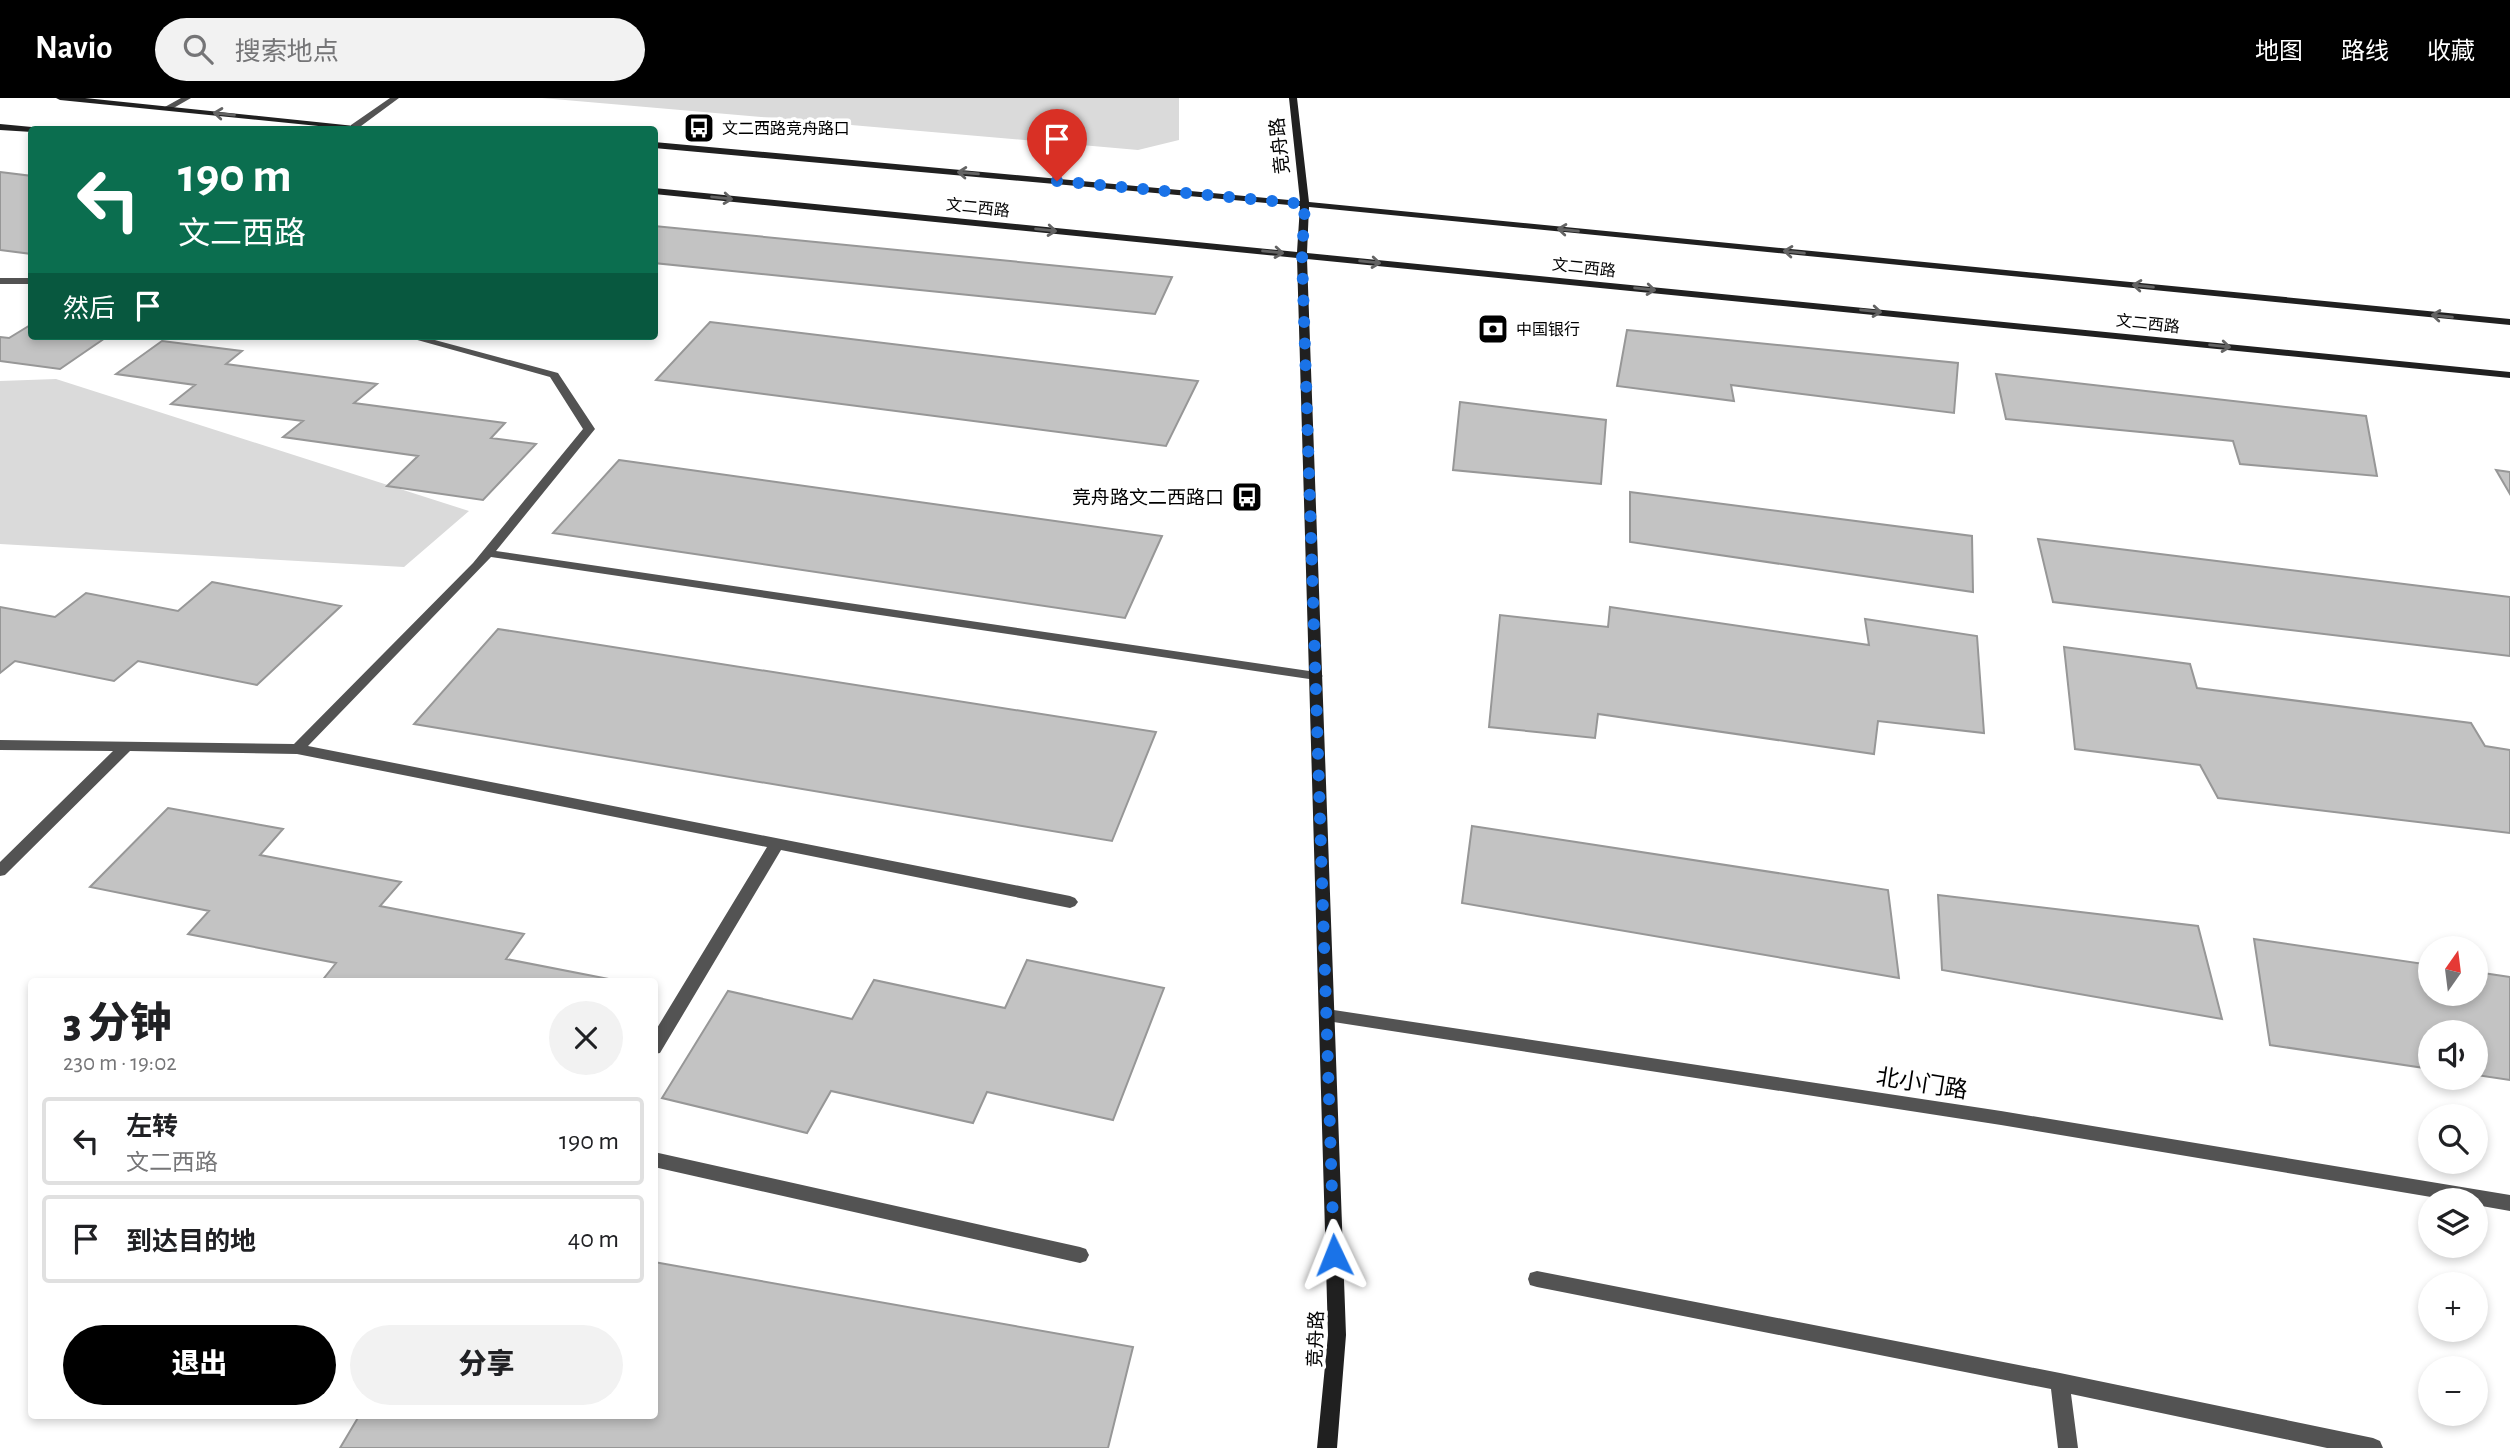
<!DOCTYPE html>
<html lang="zh">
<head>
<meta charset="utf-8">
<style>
  body { margin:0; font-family:"Alegreya Sans","Noto Sans SC",sans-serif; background:#f2f2f2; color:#202124; height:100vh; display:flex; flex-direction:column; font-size:26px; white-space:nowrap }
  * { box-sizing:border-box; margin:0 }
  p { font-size:23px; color:#757577 }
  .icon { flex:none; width:38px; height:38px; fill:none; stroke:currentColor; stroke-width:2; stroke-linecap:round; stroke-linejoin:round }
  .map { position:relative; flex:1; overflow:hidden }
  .sheet { position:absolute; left:28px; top:880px; width:630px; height:441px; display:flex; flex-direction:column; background:#fff; border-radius:7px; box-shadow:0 4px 10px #0003 }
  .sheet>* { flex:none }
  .hud { position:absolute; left:28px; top:28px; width:630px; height:214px; border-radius:7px; box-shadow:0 4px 10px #0003; background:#0b6e4f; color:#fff; overflow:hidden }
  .needle { width:46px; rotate:14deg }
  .tools { position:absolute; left:2418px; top:838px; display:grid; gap:14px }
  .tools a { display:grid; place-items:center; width:70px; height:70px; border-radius:50%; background:#fff; box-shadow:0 4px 10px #0003; font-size:35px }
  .pin { position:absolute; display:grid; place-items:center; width:60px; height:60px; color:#fff; margin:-72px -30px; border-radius:50% 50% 50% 0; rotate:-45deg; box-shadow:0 0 7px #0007 }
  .pin .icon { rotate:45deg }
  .me { position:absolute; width:77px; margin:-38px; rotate:358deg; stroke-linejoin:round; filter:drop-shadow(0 0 5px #0008) }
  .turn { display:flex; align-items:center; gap:24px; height:147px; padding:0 35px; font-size:32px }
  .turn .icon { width:91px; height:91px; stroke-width:2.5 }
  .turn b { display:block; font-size:49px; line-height:60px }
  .then { display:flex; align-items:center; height:66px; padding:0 35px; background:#0003; gap:14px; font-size:26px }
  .round { display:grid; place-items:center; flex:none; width:74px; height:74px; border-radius:37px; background:#f2f2f2 }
  .headline { display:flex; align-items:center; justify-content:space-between; height:119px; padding:0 35px }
  h1 { font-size:42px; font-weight:800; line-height:52px }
  .primary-button { display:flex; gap:14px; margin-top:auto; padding:14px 35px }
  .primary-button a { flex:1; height:80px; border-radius:42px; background:#000; color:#fff; font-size:28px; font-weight:800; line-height:80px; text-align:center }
  .primary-button a+a { background:#f2f2f2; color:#202124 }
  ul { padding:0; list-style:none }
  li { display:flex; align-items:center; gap:21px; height:88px; margin:0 14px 10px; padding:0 21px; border:4px solid #e0e0e0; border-radius:7px }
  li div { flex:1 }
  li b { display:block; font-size:26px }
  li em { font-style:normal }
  header { display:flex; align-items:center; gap:42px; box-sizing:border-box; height:98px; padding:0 35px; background:#000; color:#fff }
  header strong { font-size:33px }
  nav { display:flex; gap:38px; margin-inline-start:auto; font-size:24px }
  .search { width:490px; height:63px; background:#f2f2f2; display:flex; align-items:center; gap:18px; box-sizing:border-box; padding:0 24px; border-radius:38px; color:#757577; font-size:26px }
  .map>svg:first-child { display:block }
  .green { fill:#dadada }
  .building { fill:#c3c3c3; stroke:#979797; stroke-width:2 }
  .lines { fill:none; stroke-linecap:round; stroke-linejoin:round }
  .lane { fill:#535353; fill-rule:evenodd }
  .street { fill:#535353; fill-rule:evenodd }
  .secondary { fill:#202020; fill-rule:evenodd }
  .oneway { stroke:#636363 }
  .route { stroke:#1a73e8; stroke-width:12; stroke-dasharray:0 21.6 }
  .labels { text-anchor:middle; stroke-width:7; stroke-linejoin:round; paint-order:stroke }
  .far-poi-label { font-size:16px; fill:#000; stroke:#fff; text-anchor:start }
  .far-street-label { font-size:16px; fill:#000; stroke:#fff }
  .street-label { font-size:19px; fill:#000; stroke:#fff }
  .poi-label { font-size:19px; fill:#000; stroke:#fff; text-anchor:end }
  .near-street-label { font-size:23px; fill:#000; stroke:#fff }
</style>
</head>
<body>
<header>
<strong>Navio</strong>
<div class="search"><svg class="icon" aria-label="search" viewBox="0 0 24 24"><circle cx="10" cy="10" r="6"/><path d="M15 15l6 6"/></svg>搜索地点</div>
<nav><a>地图</a><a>路线</a><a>收藏</a></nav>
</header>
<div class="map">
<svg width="2510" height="1350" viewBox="0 0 2510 1350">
  <rect width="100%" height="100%" fill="#fff"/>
  <!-- green -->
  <path class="green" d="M 542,0 L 1179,0 L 1179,42 L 1138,52 Z
    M 56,281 L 469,413 L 404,469 L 0,446 L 0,283 Z"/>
  <!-- building -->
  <path class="building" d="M 0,74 L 32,78 L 32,156 L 0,152 Z
    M 654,128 L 1172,179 L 1155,216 L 654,165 Z
    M 710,224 L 1198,283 L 1166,348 L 656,282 Z
    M 32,226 L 32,238 L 108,238 L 60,271 L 0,263 L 0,239 L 9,240 Z
    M 1627,232 L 1958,265 L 1954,315 L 1731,287 L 1734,303 L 1617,288 Z
    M 162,243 L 242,253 L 226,266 L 377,286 L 354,305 L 505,325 L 491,340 L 536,346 L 483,402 L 387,388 L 418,358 L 283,339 L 303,323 L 171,306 L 195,287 L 116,276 Z
    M 1996,276 L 2366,318 L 2377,378 L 2240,366 L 2233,343 L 2006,321 Z
    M 1460,304 L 1606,322 L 1601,386 L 1453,372 Z
    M 619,362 L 1162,438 L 1125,520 L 553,435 Z
    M 2496,372 L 2510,374 L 2510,396 Z
    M 1630,394 L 1972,438 L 1973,494 L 1630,444 Z
    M 2038,441 L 2510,499 L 2510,558 L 2053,504 Z
    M 212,484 L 341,508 L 257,587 L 138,563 L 114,583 L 15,563 L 0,575 L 0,509 L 55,519 L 86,495 L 178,513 Z
    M 1610,509 L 1869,547 L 1865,521 L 1977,538 L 1984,635 L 1878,623 L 1874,656 L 1598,616 L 1595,640 L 1489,629 L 1500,517 L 1608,529 Z
    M 498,531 L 1156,634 L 1112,743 L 414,626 Z
    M 2064,549 L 2190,566 L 2197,590 L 2471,625 L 2485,648 L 2510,652 L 2510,735 L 2218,700 L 2200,667 L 2075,651 Z
    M 168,710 L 283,731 L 260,757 L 401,784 L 380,808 L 524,836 L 506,861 L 624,884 L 321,884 L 336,865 L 188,836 L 209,813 L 90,789 Z
    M 1472,728 L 1888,792 L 1899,880 L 1462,805 Z
    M 1938,797 L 2198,828 L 2222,921 L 1942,872 Z
    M 2254,841 L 2431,867 L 2431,896 L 2476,896 L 2476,874 L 2510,879 L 2510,982 L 2476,977 L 2476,934 L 2431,934 L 2431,971 L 2270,947 Z
    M 1027,862 L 1164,890 L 1113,1022 L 987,994 L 973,1025 L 831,993 L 807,1035 L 662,1000 L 728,893 L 852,921 L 874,882 L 1005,910 Z
    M 654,1164 L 1133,1249 L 1108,1350 L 340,1350 L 359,1318 L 654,1318 Z"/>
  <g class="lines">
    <!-- lane -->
    <path class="lane" d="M 0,180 L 32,180 L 32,186 L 0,186 Z
      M 403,238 L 420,238 L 558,275 L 595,331 L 496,453 L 1316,574 L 1323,578 L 1316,582 L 491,459 L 308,648 L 1070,798 L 1075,800 L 1078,804 L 1075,808 L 1070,810 L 781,752 L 660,955 L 654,956 L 654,935 L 767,749 L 297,656 L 130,653 L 5,777 L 0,778 L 0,764 L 113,653 L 0,652 L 0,642 L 294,646 L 473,465 L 583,331 L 550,279 Z
      M 1327,911 L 2001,1013 L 2510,1097 L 2510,1113 L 2476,1107 L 2476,1102 L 2449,1102 L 2001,1027 L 1327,923 L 1321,922 L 1319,917 L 1321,912 Z
      M 654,1054 L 1080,1149 L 1086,1151 L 1089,1157 L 1086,1163 L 1080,1165 L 654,1069 Z
      M 1537,1173 L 2060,1275 L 2373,1340 L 2380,1343 L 2383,1350 L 2327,1350 L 2071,1296 L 2078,1350 L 2058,1350 L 2051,1291 L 1537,1189 L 1530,1187 L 1528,1181 L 1530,1175 Z"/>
    <!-- street -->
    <path class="street" d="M 181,0 L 191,0 L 170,12 L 163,10 Z
      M 390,0 L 399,0 L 357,31 L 351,31 L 351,27 Z"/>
    <!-- secondary -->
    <path class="secondary" d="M 56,0 L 85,0 L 393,32 L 358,32 L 60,2 Z
      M 1289,0 L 1297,0 L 1309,104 L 2510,221 L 2510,227 L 1309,109 L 1307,155 L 2510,274 L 2510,280 L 1307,161 L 1346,1237 L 1337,1350 L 1317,1350 L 1328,1237 L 1297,160 L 654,96 L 654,90 L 1297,154 L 1300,108 L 654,50 L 654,44 L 1300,103 Z
      M 0,26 L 32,29 L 36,32 L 32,32 L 32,34 L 0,32 Z"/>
  </g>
  <!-- one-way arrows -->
  <defs><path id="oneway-shaft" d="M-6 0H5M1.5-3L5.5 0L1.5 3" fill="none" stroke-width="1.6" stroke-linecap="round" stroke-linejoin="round" transform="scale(1.75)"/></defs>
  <g class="oneway">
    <use href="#oneway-shaft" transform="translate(224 16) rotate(-174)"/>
    <use href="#oneway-shaft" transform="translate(968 75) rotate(-175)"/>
    <use href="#oneway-shaft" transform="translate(722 100) rotate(6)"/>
    <use href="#oneway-shaft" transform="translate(1046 132) rotate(6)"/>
    <use href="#oneway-shaft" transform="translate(1568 132) rotate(-174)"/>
    <use href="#oneway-shaft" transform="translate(1273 154) rotate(6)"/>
    <use href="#oneway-shaft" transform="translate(1794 154) rotate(-174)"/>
    <use href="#oneway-shaft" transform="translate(1370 164) rotate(6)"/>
    <use href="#oneway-shaft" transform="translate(2143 188) rotate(-174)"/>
    <use href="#oneway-shaft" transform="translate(1645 191) rotate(6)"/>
    <use href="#oneway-shaft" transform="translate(1871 213) rotate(6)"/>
    <use href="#oneway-shaft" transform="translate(2442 218) rotate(-174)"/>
    <use href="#oneway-shaft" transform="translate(2220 248) rotate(6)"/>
  </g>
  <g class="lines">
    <!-- route -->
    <path class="route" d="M 1057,83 L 1305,106 L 1302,157 L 1334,1157"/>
  </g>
  <!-- icons -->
  <defs>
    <g id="bus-square" transform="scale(1.575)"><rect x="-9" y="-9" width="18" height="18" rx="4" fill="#000" stroke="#fff"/><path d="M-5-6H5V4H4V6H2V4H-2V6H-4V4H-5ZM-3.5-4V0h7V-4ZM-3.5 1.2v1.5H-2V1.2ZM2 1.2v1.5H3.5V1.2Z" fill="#fff"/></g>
    <g id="bank-square" transform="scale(1.575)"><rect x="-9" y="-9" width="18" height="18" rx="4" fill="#000" stroke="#fff"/><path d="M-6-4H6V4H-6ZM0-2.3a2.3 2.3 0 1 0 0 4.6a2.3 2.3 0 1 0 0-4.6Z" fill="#fff"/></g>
  </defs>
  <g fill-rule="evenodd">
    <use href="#bus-square" x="699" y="30"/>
    <use href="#bank-square" x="1493" y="231"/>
    <use href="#bus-square" x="1247" y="399"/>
  </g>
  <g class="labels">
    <!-- far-poi labels -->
    <g class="far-poi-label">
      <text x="722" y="36">文二西路竞舟路口</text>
      <text x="1516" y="237">中国银行</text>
    </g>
    <!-- far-street labels -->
    <g class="far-street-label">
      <text transform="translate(978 109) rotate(6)" y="6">文二西路</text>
      <text transform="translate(1584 169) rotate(6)" y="6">文二西路</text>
      <text transform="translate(2148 225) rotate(6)" y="6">文二西路</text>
    </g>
    <!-- street labels -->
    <g class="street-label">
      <text transform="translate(1279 48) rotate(-96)" y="7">竞舟路</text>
      <text transform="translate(1315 1241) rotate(-88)" y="7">竞舟路</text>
    </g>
    <!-- poi labels -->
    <g class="poi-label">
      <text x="1224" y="406">竞舟路文二西路口</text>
    </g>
    <!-- near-street labels -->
    <g class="near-street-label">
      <text transform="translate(1922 985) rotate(9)" y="8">北小门路</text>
    </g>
  </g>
</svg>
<div class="tools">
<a><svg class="needle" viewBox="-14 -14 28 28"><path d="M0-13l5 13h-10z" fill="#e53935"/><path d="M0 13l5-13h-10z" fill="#757577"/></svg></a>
<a><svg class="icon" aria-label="sound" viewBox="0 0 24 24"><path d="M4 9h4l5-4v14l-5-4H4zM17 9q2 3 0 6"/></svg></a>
<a><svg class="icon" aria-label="search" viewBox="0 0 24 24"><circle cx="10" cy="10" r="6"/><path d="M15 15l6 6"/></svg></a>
<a><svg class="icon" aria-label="layers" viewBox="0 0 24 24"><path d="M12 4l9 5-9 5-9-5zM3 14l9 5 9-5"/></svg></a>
<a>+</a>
<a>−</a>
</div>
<div class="pin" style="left:1057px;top:83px;background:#d93025"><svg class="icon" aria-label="arrive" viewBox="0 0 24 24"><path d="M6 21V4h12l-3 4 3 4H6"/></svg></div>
<svg class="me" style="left:1334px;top:1157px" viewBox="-20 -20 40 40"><path d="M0-17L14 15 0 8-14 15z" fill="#1a73e8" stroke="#fff" stroke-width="4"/></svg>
<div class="hud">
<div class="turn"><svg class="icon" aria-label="left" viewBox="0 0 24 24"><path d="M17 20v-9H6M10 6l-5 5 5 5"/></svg><div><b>190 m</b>文二西路</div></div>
<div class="then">然后<svg class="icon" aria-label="arrive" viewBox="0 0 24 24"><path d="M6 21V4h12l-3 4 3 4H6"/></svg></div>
</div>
<section class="sheet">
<div class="headline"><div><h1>3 分钟</h1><p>230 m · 19:02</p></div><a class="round"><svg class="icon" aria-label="close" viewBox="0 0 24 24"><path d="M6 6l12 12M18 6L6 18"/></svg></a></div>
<ul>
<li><svg class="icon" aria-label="left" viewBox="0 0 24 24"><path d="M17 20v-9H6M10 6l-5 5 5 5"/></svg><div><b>左转</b><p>文二西路</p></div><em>190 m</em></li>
<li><svg class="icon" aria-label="arrive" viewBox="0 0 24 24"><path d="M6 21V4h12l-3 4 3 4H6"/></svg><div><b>到达目的地</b></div><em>40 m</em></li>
</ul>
<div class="primary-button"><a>退出</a><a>分享</a></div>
</section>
</div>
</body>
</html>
